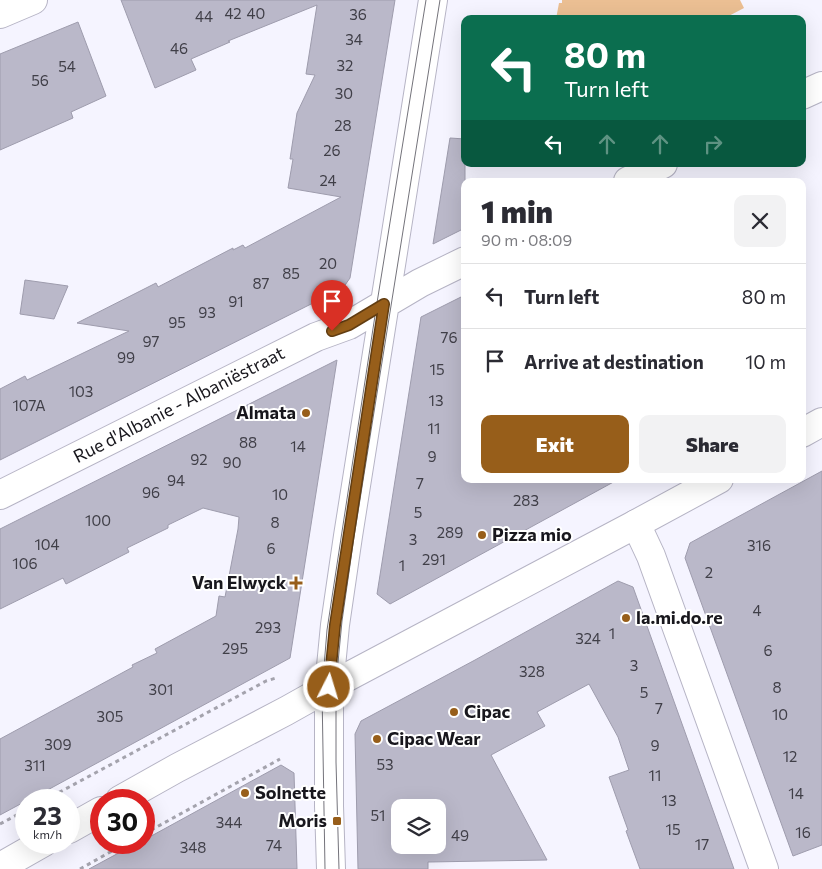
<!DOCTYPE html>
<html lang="en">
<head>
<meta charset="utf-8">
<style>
  body { margin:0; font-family:Commissioner,sans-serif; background:#f2f2f3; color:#2b2b33; height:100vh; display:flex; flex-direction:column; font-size:19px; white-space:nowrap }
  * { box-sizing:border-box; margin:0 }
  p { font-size:16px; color:#7c7c81 }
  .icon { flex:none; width:28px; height:28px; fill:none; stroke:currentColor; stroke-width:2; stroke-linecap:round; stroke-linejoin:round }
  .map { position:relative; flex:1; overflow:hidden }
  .panel { position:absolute; left:461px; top:178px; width:345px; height:305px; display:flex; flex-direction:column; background:#fff; border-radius:10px; box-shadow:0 5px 20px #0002 }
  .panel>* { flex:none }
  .banner { position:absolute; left:461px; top:15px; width:345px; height:152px; border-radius:10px; box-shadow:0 5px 20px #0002; background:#0b6e4f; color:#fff; overflow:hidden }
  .fabs { position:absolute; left:391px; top:799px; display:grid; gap:10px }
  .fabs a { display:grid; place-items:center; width:55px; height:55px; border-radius:10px; background:#fff; box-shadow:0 5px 20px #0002; font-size:25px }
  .speed { position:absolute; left:15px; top:789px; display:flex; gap:10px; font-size:25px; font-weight:700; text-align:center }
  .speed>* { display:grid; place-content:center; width:65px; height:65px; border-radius:50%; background:#fff; box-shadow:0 5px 20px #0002; line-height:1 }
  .speed small { font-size:12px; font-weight:400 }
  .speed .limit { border:8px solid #d22; background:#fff; color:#111 }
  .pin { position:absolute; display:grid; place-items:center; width:42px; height:42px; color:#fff; margin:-51px -21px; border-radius:50% 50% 50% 0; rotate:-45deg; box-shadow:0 0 5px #0007 }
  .pin .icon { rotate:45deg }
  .me { position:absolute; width:55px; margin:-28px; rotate:5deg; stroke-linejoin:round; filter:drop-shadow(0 0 4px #0008) }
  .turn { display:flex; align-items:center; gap:18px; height:105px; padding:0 20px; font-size:22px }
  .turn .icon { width:65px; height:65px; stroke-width:2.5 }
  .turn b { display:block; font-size:35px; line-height:42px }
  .lanes { display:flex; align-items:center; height:48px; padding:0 20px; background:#0003; justify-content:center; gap:25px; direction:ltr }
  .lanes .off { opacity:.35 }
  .round { display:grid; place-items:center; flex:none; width:52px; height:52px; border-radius:10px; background:#f2f2f3 }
  .headline { display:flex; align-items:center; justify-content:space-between; height:85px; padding:0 20px }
  h1 { font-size:30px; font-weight:800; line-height:38px }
  .primary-button { display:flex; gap:10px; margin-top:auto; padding:10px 20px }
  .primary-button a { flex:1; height:58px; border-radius:10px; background:#975e1a; color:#fff; font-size:20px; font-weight:800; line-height:58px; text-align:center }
  .primary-button a+a { background:#f2f2f3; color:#2b2b33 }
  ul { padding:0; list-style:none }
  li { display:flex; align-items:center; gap:15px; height:65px; padding:0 20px; border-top:1px solid #e1e1e2 }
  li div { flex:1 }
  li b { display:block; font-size:19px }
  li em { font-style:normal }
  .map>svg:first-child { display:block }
  .green { fill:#ebbf93 }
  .building { fill:#bab8c9; stroke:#9e9cad; fill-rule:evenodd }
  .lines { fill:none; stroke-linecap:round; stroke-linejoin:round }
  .minor-casing { stroke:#b6b4c5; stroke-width:30 }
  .secondary-casing { stroke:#b6b4c5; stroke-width:30 }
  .path { stroke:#a4a3ad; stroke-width:3; stroke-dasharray:4 4; stroke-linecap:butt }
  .minor { stroke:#fff; stroke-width:28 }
  .secondary { stroke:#fff; stroke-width:28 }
  .tram { stroke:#74737b; stroke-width:1 }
  .route-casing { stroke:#623d11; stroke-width:12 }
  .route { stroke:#975e1a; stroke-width:9 }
  .poi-dot { fill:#975e1a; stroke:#fff; stroke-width:2 }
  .labels { text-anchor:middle; stroke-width:4; stroke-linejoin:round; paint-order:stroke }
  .number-label { font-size:15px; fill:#403f48 }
  .street-label { font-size:18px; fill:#18171d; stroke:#fff }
  .poi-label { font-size:18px; font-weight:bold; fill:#18171d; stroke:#fff; text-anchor:start }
</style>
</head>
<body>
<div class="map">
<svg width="822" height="869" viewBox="0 0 822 869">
  <rect width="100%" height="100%" fill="#f5f4ff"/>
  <!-- green -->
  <path class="green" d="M 562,0 L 740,0 L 744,8 L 723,19 L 556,19 L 559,3 L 562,3 Z"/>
  <!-- building -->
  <path class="building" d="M 121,0 L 395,0 L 350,278 L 343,288 L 0,460 L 0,389 L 25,376 L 27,380 L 129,331 L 77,323 L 156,283 L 158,287 L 233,248 L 233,250 L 243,245 L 245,248 L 341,197 L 288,188 L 293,159 L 290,159 L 297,113 L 315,75 L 306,74 L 317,5 L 228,41 L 230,42 L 191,59 L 196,70 L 155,88 Z
    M 78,22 L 106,96 L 71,112 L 73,118 L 0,150 L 0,54 Z
    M 450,138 L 465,139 L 465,228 L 433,244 Z
    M 25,280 L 68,286 L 54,319 L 20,314 Z
    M 465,295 L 465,479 L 619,479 L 390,604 L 377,594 L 421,317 Z
    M 337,360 L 290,658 L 31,799 L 26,800 L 26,801 L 0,815 L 0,739 L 133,667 L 132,665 L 157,653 L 155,649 L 216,616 L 219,596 L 225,597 L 238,529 L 239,517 L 203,508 L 168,525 L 168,528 L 127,548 L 129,552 L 66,584 L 63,578 L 0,609 L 0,529 Z
    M 822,471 L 822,845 L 793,856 L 685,558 L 690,543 Z
    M 618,581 L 633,587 L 734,869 L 640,869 L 626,831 L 628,830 L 609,777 L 629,770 L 618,737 L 589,684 L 537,712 L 545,726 L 491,755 L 547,860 L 428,862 L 428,869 L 358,869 L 355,734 L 361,721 L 475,660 ZM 400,808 L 438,808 L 438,845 L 400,845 Z
    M 281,765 L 294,773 L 297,869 L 89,869 L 139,842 L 144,842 L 144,840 Z"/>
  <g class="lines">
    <!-- minor casing -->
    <g class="minor-casing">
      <path id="minor" d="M 0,14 L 33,0
        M 802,95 L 822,86
        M 628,181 L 663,164
        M 0,495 L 316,337 L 349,325 L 420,283 L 465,261
        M 636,524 L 651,556 L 764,869
        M 331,869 L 329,806 L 329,687 L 335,625 L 348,536 L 433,0"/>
    </g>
    <!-- secondary casing -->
    <g class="secondary-casing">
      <path id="secondary" d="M 802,433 L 822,422
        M 120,800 L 177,768 L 286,711 L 336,683 L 636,524 L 719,479
        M 69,829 L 101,811
        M 0,867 L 44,842"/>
    </g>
    <!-- path -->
    <path class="path" d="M 45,800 L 266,681 L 276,678
      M 0,824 L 26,810
      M 144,834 L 280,759
      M 80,869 L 128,842"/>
    <!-- minor -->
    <use href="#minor" class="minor"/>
    <!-- secondary -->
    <use href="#secondary" class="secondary"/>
    <!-- tram -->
    <path class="tram" d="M 325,869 L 322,691 L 327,630 L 376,309 L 426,0
      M 339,869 L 336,762 L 336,683 L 342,621 L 354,537 L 440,0"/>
  </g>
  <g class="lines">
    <!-- route casing -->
    <g class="route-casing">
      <path id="route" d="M 329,687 L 335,625 L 384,304 L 349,325 L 332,331"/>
    </g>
    <!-- route -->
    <use href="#route" class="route"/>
  </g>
  <!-- markers -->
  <g class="poi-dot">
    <circle cx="306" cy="413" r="5"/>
    <circle cx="482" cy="535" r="5"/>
    <path d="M293.5 575.5h5v5h5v5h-5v5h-5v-5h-5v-5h5z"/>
    <circle cx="626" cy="618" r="5"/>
    <circle cx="454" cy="712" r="5"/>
    <circle cx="377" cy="739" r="5"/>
    <circle cx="245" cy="793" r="5"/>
    <rect x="332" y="816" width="10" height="10" rx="2.5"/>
  </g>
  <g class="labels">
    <!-- number labels -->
    <g class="number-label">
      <text x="233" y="19">42</text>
      <text x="256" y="19">40</text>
      <text x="358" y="20">36</text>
      <text x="204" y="22">44</text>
      <text x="354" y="45">34</text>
      <text x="179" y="54">46</text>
      <text x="345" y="71">32</text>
      <text x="67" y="72">54</text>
      <text x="40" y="86">56</text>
      <text x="344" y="99">30</text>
      <text x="343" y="131">28</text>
      <text x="332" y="156">26</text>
      <text x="328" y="186">24</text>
      <text x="328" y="269">20</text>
      <text x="291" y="279">85</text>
      <text x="261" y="289">87</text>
      <text x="236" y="307">91</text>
      <text x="207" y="318">93</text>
      <text x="177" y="328">95</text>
      <text x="449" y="343">76</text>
      <text x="151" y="347">97</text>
      <text x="126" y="363">99</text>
      <text x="437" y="375">15</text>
      <text x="81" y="397">103</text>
      <text x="436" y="406">13</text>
      <text x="29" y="411">107A</text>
      <text x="434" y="434">11</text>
      <text x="248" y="448">88</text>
      <text x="298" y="452">14</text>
      <text x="432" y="462">9</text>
      <text x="199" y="465">92</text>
      <text x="232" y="468">90</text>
      <text x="176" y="486">94</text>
      <text x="420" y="489">7</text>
      <text x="151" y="498">96</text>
      <text x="280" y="500">10</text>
      <text x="526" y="506">283</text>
      <text x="418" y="518">5</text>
      <text x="98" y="526">100</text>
      <text x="275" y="528">8</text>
      <text x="450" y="538">289</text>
      <text x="413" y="545">3</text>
      <text x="47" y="550">104</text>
      <text x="759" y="551">316</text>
      <text x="271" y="554">6</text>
      <text x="434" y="565">291</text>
      <text x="25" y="569">106</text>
      <text x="402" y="571">1</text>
      <text x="709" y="578">2</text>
      <text x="757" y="616">4</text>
      <text x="268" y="633">293</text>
      <text x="612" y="639">1</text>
      <text x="588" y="644">324</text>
      <text x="235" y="654">295</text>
      <text x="768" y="656">6</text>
      <text x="634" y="671">3</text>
      <text x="532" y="677">328</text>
      <text x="777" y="693">8</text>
      <text x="161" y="695">301</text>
      <text x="644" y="698">5</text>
      <text x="659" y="714">7</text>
      <text x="780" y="720">10</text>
      <text x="110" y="722">305</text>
      <text x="58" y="750">309</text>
      <text x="655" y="751">9</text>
      <text x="790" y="762">12</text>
      <text x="385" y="770">53</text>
      <text x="35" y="771">311</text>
      <text x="655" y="781">11</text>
      <text x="796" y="799">14</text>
      <text x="669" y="806">13</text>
      <text x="378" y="821">51</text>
      <text x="229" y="828">344</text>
      <text x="673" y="835">15</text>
      <text x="803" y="838">16</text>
      <text x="460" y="841">49</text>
      <text x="702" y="850">17</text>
      <text x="274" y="851">74</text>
      <text x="193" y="853">348</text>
    </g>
    <!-- street labels -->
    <g class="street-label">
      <text transform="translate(179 405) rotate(-27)" y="6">Rue d'Albanie - Albaniëstraat</text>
    </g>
    <!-- poi labels -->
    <g class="poi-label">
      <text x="296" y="419" text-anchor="end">Almata</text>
      <text x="492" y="541">Pizza mio</text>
      <text x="286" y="589" text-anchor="end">Van Elwyck</text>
      <text x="636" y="624">la.mi.do.re</text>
      <text x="464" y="718">Cipac</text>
      <text x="387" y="745">Cipac Wear</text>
      <text x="255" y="799">Solnette</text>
      <text x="327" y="827" text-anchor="end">Moris</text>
    </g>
  </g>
</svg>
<div class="fabs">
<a><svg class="icon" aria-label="layers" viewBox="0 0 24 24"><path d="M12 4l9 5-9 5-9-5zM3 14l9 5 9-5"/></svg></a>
</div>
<div class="speed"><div>23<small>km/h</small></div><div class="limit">30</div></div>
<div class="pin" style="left:332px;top:331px;background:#d93025"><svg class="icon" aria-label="arrive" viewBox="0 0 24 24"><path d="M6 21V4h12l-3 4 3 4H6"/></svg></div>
<svg class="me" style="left:329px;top:687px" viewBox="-20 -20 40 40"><circle r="17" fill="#975e1a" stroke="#fff" stroke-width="3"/><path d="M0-11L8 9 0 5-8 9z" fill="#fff"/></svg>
<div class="banner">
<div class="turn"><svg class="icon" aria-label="left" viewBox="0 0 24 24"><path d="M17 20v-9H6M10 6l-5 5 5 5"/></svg><div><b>80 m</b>Turn left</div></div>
<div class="lanes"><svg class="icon" aria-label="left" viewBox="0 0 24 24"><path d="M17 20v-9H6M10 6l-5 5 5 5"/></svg><svg class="icon off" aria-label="ahead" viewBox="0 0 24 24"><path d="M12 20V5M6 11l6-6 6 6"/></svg><svg class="icon off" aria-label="ahead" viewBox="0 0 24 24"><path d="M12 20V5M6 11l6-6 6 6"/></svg><svg class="icon off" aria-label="right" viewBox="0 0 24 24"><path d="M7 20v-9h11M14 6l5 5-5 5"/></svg></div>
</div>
<section class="panel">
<div class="headline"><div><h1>1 min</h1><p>90 m · 08:09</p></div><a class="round"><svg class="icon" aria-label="close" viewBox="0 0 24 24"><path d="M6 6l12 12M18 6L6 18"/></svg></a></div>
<ul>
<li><svg class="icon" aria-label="left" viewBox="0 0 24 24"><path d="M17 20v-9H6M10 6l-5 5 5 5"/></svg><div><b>Turn left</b></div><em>80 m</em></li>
<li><svg class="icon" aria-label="arrive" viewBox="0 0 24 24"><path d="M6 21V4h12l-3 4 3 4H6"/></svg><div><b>Arrive at destination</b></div><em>10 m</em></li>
</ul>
<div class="primary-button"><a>Exit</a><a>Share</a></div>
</section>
</div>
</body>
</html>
